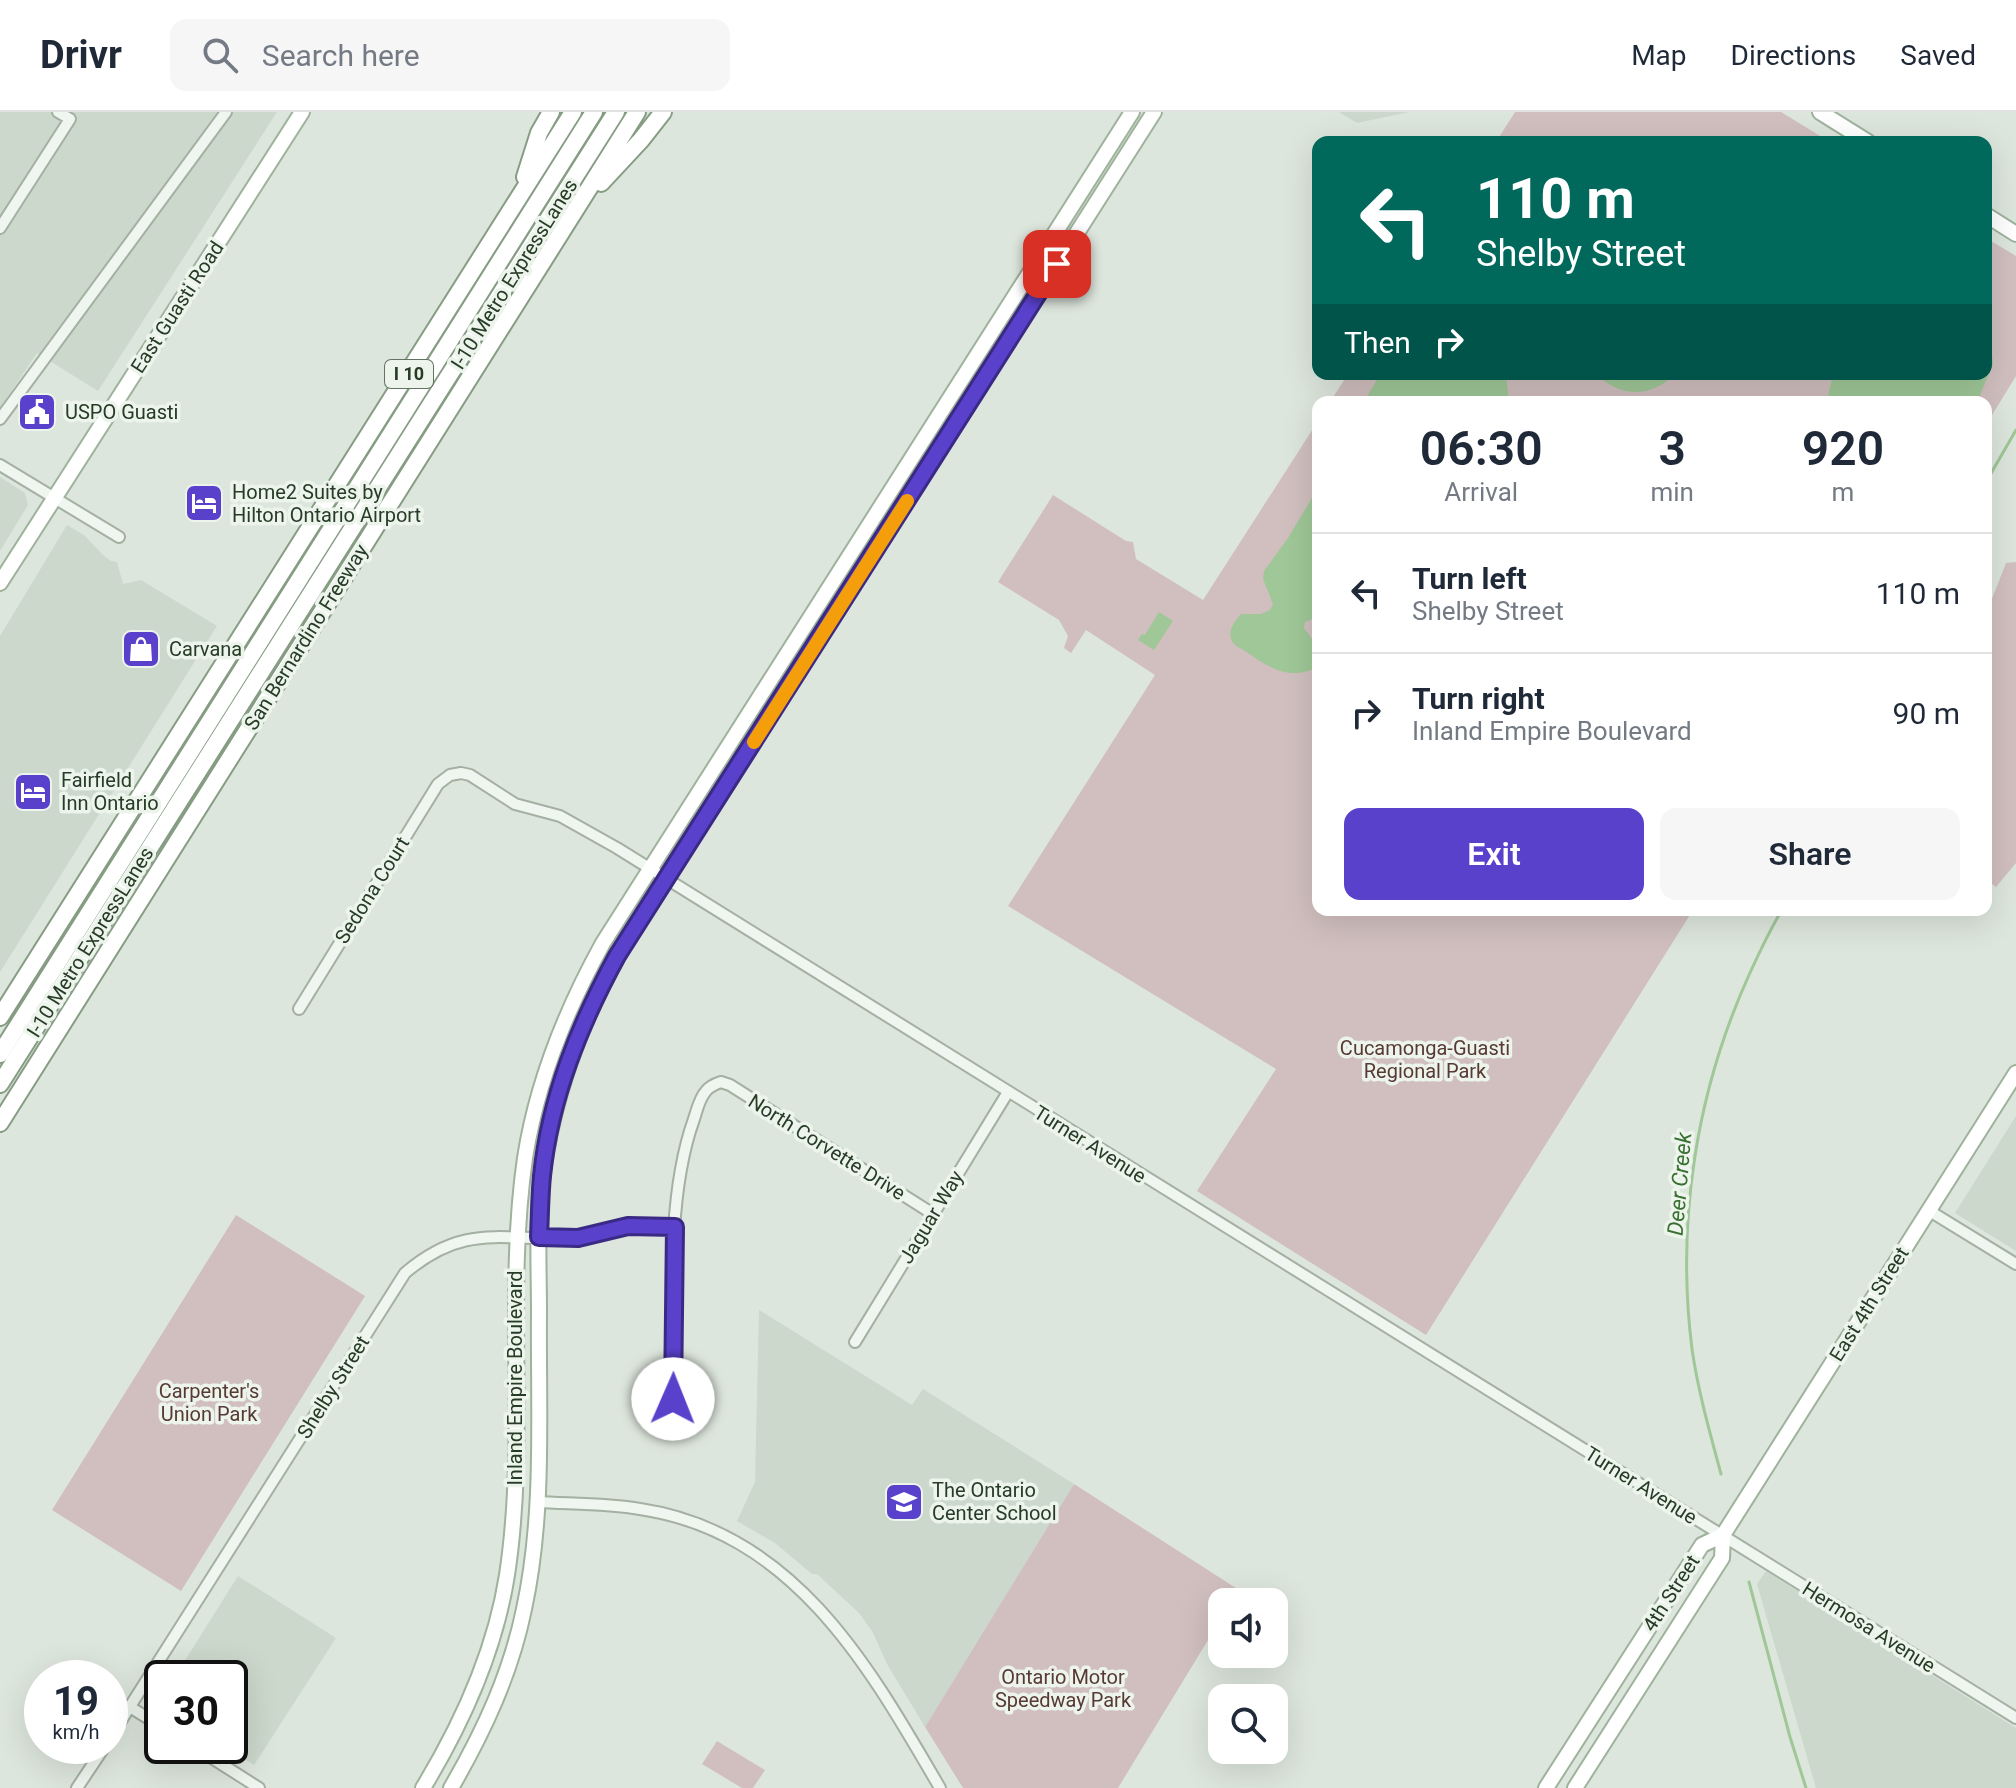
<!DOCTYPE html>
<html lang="en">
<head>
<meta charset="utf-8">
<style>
  body { margin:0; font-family:Roboto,sans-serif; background:#f6f6f7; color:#1f2937; height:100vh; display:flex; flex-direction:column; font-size:30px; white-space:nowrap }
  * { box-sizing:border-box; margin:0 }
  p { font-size:26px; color:#747a83 }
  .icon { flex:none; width:44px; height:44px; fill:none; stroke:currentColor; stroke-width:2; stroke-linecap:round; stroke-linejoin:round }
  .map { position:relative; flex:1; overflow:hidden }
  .panel { position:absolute; left:1312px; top:284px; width:680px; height:520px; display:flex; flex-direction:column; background:#fff; border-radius:16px; box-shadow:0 8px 32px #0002 }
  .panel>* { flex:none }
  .guide { position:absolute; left:1312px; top:24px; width:680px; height:244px; border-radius:16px; box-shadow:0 8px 32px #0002; background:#00695c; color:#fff; overflow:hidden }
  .controls { position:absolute; left:1208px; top:1476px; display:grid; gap:16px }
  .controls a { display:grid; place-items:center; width:80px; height:80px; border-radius:16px; background:#fff; box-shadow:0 8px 32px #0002; font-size:40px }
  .speed { position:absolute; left:24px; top:1548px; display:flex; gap:16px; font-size:40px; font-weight:700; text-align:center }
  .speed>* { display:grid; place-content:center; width:104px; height:104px; border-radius:50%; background:#fff; box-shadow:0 8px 32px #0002; line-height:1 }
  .speed small { font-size:20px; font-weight:400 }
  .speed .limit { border:4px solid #111; border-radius:12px; background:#fff; color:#111 }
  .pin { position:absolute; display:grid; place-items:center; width:68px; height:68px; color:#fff; margin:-34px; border-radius:16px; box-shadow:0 4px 12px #0006 }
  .me { position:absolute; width:88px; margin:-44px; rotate:1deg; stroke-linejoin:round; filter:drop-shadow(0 0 6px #0008) }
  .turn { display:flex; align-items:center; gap:28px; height:168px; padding:0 32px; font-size:36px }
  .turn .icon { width:104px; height:104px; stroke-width:2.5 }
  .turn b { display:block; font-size:56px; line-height:68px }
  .then { display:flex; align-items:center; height:76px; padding:0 32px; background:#0003; gap:16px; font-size:30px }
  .eta { display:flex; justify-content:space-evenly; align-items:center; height:136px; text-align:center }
  .eta b { font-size:48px; font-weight:600; line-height:56px }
  .primary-button { display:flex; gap:16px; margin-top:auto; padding:16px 32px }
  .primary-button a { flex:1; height:92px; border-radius:16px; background:#5a41cc; color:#fff; font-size:32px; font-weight:600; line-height:92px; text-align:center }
  .primary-button a+a { background:#f6f6f7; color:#1f2937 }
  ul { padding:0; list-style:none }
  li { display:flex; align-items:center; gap:24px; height:120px; padding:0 32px; border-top:2px solid #e0e1e3 }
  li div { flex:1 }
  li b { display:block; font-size:30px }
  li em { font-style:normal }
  header { display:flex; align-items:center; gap:48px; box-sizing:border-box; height:112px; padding:0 40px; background:#fff; border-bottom:2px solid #e0e1e3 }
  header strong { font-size:38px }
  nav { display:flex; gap:44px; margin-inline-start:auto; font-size:28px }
  .search { width:560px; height:72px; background:#f6f6f7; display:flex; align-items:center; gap:20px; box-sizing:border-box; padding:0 28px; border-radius:16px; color:#747a83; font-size:30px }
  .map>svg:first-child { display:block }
  .built { fill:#cbd8cb }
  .green { fill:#d0bfbe }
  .water { fill:#9fc797 }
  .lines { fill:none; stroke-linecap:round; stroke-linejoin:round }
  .stream { stroke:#9fc797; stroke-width:3 }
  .minor-casing { stroke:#a3b0a2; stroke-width:14 }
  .major-casing { stroke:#9eb29c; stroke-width:18 }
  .highway-casing { stroke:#869d84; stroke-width:20 }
  .minor { stroke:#eff5ef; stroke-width:10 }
  .major { stroke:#fff; stroke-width:14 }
  .highway { stroke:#fff; stroke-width:16 }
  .route-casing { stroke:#3a2a85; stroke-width:20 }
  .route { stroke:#5a41cc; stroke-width:14 }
  .slow { stroke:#f59e0b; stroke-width:14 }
  .labels { text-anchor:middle; stroke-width:7; stroke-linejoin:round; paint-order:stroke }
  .shield { fill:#ecf4ec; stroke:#627361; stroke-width:2 }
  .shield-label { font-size:18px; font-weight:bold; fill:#273c26 }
  .street-label { font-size:20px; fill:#273c26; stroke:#ecf4ec }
  .poi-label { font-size:20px; fill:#273c26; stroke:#ecf4ec; text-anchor:start }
  .park-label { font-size:20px; fill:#583934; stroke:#ecf4ec }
  .water-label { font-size:22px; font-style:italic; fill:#387031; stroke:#ecf4ec }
</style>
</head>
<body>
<header>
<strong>Drivr</strong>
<div class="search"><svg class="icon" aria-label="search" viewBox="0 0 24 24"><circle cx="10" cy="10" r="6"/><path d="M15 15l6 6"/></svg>Search here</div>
<nav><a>Map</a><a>Directions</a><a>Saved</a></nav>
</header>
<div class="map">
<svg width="2016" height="1676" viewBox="0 0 2016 1676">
  <rect width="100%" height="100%" fill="#dde6dd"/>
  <!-- built -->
  <path class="built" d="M 0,0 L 277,0 L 98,279 L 37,241 L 0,296 Z
    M 1339,0 L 1409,0 L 1357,11 Z
    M 0,365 L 25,381 L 28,393 L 0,439 Z
    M 67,413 L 84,423 L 104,444 L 111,449 L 117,450 L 123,472 L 141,468 L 217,514 L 0,860 L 0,524 Z
    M 2016,1004 L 2016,1139 L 1955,1101 Z
    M 759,1198 L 912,1293 L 923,1277 L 1074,1372 L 925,1615 L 887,1552 L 872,1519 L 859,1501 L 817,1462 L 812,1462 L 775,1431 L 737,1409 L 755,1370 Z
    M 1766,1459 L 2016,1616 L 2016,1676 L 1816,1676 L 1757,1472 Z
    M 238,1464 L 336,1526 L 254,1653 L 224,1634 L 230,1634 L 230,1566 L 174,1566 Z"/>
  <!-- green -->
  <path class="green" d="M 1515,0 L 1781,0 L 1830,30 L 1496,30 Z
    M 1986,126 L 2016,144 L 2016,264 L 1986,313 L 1986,290 L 1330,290 L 1348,262 L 1986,262 Z
    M 1318,309 L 1318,798 L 1693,798 L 1426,1223 L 1197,1079 L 1276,957 L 1008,794 L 1155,563 L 1086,518 L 1071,541 L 1064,536 L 1068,524 L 1059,508 L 998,470 L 1053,383 L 1126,429 L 1133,430 L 1136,447 L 1203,488 Z
    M 2016,450 L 2016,751 L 1996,775 L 1986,768 L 1986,502 L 2006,451 Z
    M 236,1103 L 365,1184 L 181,1479 L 52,1398 Z
    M 1074,1372 L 1239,1478 L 1231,1490 L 1222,1490 L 1222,1505 L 1118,1676 L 963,1676 L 925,1615 Z
    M 717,1629 L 765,1658 L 753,1676 L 742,1676 L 702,1652 Z"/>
  <!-- water -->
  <path class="water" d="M 1986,187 L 1993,252 L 1977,290 L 1827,290 L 1833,262 L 1986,262 Z
    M 1380,262 L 1506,262 L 1509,290 L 1364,290 Z
    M 1597,262 L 1675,262 C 1651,286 1620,286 1597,262 Z
    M 1318,376 L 1318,505 L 1305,510 L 1304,516 L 1318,535 L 1318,554 C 1293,570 1269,556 1248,541 C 1243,537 1235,535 1232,529 C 1227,519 1234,510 1241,502 L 1261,502 L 1270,498 L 1273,492 L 1263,467 L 1264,459 L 1288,426 Z
    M 1159,500 L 1173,509 L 1154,538 L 1138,528 L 1142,522 L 1145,523 Z"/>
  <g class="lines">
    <!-- stream -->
    <path class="stream" d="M 1986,370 L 2016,318
      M 1721,1362 C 1710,1321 1698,1279 1692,1237 C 1676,1110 1696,980 1749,863 C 1759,841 1769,819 1782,798
      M 1749,1470 L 1790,1625 L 1806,1676"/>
    <!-- minor casing -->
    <g class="minor-casing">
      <path id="minor" d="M 0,116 L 70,7 L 58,0
        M 0,307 L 226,0
        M 0,353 L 119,425
        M 299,897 L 438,672 L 450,663 L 461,661 L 470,663 L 515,692 L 560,704 L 617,736 L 2016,1606
        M 1928,1098 L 2016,1152
        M 855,1230 L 1008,980
        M 673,1287 C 673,1202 665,1087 694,1007 C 697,998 699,987 706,979 C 710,974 715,972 721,970 L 730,973 L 933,1102
        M 537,1390 C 571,1392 606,1391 640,1397 C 794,1420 869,1554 940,1676
        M 130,1595 L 162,1615
        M 110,1626 L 405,1161 C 466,1109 504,1130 576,1126 C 593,1125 609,1119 625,1115 C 641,1112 659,1115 675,1115
        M 193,1634 L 259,1676
        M 77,1676 L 105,1634"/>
    </g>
    <!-- major casing -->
    <g class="major-casing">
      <path id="major" d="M 1820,0 L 1868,30
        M 1986,103 L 2016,122
        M 0,471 L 302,0
        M 423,1676 C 463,1610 495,1540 507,1463 C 528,1325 505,1184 525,1046 C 537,969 566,898 603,831 L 1132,0
        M 451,1676 C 484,1619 511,1561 524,1497 C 545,1401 538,1298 539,1200 C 539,1154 536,1107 543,1061 C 555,971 589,890 636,813 L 1154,0
        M 1546,1676 L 1702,1433 L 1723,1423
        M 1575,1676 L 1722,1446 L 1723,1423 L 2016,961"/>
    </g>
    <!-- highway casing -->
    <g class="highway-casing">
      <path id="highway" d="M 525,65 L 539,21 L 551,0
        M 601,71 L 641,28 L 663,0
        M 0,905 L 573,0
        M 0,942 L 594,0
        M 0,972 L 616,0
        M 0,1011 L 637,0"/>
    </g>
    <!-- minor -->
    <use href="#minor" class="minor"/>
    <!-- major -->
    <use href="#major" class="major"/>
    <!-- highway -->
    <use href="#highway" class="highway"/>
  </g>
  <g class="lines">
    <!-- route casing -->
    <g class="route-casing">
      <path id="route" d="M 673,1287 L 675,1115 L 628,1114 L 578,1126 L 539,1125 C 540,1105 540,1084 542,1064 C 550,985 580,912 617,844 L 1057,152"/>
    </g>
    <!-- route -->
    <use href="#route" class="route"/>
    <!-- slow -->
    <path class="slow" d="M 754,630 L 907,389"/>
  </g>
  <!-- icons -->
  <defs>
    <g id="civic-square" transform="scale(2)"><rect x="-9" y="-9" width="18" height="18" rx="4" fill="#5a41cc" stroke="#ecf4ec"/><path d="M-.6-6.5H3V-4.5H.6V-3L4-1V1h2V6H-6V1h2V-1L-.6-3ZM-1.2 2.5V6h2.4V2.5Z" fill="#fff"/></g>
    <g id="hotel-square" transform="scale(2)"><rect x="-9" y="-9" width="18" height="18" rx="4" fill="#5a41cc" stroke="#ecf4ec"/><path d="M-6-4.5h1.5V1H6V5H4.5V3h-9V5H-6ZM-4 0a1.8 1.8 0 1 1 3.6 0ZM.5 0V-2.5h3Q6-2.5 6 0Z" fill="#fff"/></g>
    <g id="shop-square" transform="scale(2)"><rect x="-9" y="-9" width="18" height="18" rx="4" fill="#5a41cc" stroke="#ecf4ec"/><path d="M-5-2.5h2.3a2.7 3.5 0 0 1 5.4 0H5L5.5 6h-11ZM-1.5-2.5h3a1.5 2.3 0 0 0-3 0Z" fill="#fff"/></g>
    <g id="school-square" transform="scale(2)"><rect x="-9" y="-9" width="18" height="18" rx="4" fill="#5a41cc" stroke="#ecf4ec"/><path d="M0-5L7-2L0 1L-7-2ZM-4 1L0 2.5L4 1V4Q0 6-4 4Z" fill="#fff"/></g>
  </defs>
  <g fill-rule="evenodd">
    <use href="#civic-square" x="37" y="300"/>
    <use href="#hotel-square" x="204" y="391"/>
    <use href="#shop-square" x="141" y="537"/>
    <use href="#hotel-square" x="33" y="680"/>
    <use href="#school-square" x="904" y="1390"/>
  </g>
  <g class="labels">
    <!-- shield labels -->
    <rect class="shield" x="385" y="248" width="48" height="28" rx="6"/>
    <g class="shield-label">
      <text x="409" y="268">I 10</text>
    </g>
    <!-- street labels -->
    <g class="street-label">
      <text transform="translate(514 162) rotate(-58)" y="7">I-10 Metro ExpressLanes</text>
      <text transform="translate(177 195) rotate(-57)" y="7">East Guasti Road</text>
      <text transform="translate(306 525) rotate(-58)" y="7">San Bernardino Freeway</text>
      <text transform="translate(372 778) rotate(-58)" y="7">Sedona Court</text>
      <text transform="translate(90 830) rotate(-58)" y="7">I-10 Metro ExpressLanes</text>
      <text transform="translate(1090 1032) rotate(32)" y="7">Turner Avenue</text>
      <text transform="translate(827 1035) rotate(32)" y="7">North Corvette Drive</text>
      <text transform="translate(931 1105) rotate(-59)" y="7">Jaguar Way</text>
      <text transform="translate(1869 1192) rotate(-58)" y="7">East 4th Street</text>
      <text transform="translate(515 1266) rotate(-90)" y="7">Inland Empire Boulevard</text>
      <text transform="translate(333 1275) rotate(-58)" y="7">Shelby Street</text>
      <text transform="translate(1641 1373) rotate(32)" y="7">Turner Avenue</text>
      <text transform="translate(1671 1481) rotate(-57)" y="7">4th Street</text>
      <text transform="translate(1869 1515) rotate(32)" y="7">Hermosa Avenue</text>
    </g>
    <!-- poi labels -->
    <g class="poi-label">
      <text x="65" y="307">USPO Guasti</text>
      <text x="232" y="387">Home2 Suites by<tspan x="232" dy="23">Hilton Ontario Airport</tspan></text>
      <text x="169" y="544">Carvana</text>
      <text x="61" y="675">Fairfield<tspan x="61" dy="23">Inn Ontario</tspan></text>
      <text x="932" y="1385">The Ontario<tspan x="932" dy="23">Center School</tspan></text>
    </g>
    <!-- park labels -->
    <g class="park-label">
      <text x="1425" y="943">Cucamonga-Guasti<tspan x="1425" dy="23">Regional Park</tspan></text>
      <text x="209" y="1286">Carpenter's<tspan x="209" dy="23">Union Park</tspan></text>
      <text x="1063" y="1572">Ontario Motor<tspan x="1063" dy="23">Speedway Park</tspan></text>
    </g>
    <!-- water labels -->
    <g class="water-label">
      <text transform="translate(1679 1072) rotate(-85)" y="8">Deer Creek</text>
    </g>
  </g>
</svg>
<div class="controls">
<a><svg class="icon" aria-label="sound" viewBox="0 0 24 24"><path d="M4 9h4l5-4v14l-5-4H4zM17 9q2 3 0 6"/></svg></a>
<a><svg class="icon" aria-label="search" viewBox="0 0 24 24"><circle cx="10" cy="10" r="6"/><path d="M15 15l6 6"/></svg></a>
</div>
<div class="speed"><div>19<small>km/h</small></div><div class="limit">30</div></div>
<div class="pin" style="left:1057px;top:152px;background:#d93025"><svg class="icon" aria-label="arrive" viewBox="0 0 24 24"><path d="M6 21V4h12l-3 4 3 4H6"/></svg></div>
<svg class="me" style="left:673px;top:1287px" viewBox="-20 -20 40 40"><circle r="19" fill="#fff"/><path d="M0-13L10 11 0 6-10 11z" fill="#5a41cc"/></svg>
<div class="guide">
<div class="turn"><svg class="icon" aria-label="left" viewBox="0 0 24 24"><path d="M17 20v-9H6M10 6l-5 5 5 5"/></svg><div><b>110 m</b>Shelby Street</div></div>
<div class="then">Then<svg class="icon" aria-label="right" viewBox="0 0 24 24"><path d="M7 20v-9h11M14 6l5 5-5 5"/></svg></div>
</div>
<section class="panel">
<div class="eta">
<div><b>06:30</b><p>Arrival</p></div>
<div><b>3</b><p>min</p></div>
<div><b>920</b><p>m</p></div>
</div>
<ul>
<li><svg class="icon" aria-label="left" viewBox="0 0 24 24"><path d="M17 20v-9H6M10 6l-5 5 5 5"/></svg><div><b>Turn left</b><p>Shelby Street</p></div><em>110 m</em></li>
<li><svg class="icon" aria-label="right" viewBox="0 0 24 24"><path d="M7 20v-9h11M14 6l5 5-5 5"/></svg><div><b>Turn right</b><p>Inland Empire Boulevard</p></div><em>90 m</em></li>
</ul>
<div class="primary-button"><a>Exit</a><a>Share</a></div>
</section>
</div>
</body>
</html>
